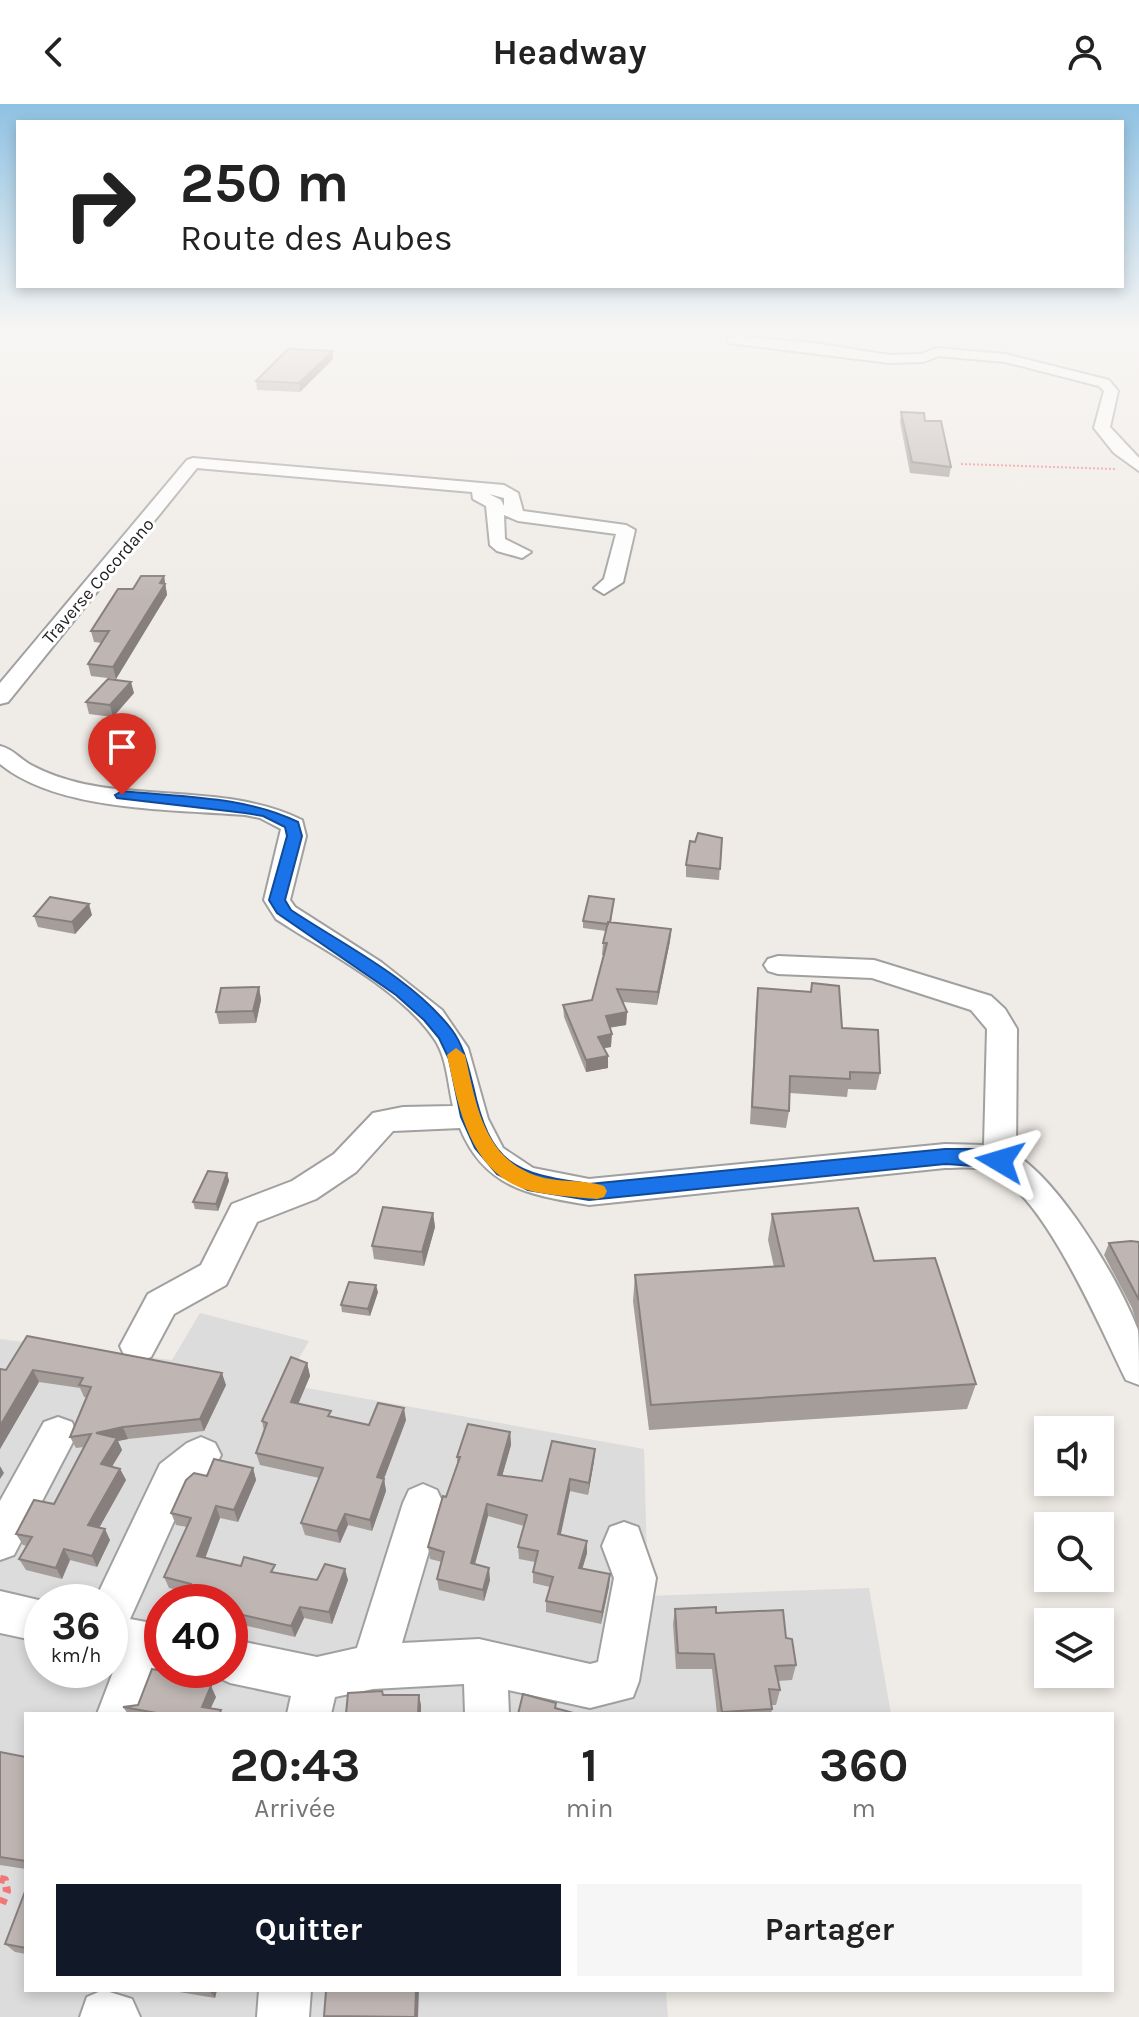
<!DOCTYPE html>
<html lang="fr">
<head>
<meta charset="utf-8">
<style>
  body { margin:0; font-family:Karla,sans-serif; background:#f6f6f6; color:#222; height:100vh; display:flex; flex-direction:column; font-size:30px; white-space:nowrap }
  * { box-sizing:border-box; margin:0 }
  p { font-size:26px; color:#767676 }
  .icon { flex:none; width:44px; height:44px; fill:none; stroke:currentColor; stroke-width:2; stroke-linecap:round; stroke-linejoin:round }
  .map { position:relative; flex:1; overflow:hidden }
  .drawer { position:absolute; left:24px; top:1608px; width:1090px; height:280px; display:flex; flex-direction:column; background:#fff; border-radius:0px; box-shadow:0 4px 12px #0003 }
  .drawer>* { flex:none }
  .top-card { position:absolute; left:16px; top:16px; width:1108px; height:168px; border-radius:0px; box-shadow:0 4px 12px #0003; background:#fff; color:#222; overflow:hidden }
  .controls { position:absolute; left:1034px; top:1312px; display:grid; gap:16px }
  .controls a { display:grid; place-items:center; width:80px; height:80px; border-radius:0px; background:#fff; box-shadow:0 4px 12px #0003; font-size:40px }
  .speed { position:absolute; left:24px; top:1480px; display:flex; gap:16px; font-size:40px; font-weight:700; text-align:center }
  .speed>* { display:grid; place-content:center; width:104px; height:104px; border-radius:50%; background:#fff; box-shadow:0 4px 12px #0003; line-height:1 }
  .speed small { font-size:20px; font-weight:400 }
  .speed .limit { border:12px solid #d22; background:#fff; color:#111 }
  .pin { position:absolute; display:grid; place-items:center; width:68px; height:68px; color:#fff; margin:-82px -34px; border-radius:50% 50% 50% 0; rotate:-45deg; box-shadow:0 0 8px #0007 }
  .pin .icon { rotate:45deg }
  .me { position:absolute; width:88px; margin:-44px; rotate:277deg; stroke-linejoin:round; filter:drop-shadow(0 0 6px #0008) }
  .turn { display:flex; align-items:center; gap:28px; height:168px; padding:0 32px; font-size:36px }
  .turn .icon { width:104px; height:104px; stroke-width:2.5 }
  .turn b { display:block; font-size:56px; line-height:68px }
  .eta { display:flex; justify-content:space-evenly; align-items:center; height:136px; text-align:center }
  .eta b { font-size:48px; font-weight:700; line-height:56px }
  .cta { display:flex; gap:16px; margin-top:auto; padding:16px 32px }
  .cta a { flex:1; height:92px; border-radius:0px; background:#111827; color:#fff; font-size:32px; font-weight:700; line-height:92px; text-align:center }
  .cta a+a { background:#f6f6f6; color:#222 }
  header { display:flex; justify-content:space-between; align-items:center; height:104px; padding:0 32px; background:#fff; font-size:36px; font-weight:700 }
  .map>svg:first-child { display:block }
  .residential { fill:#dddcdc; fill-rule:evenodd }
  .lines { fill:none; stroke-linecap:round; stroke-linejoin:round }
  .minor-casing { stroke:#a0a0a0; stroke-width:4 }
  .path-far1 { stroke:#f07678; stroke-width:2; stroke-dasharray:2 2; stroke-linecap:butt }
  .path { stroke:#f07678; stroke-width:8; stroke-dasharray:6 6; stroke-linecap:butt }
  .minor { fill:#fff; fill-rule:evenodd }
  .wall { fill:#a49d9a }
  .shaded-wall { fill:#867f7d }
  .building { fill:#bfb6b3; stroke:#867f7d; stroke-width:2 }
  .route { fill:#1a73e8; stroke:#114b97; stroke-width:2 }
  .slow { fill:#f59e0b }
  .labels { text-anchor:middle; stroke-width:6; stroke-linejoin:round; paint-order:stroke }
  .far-street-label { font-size:18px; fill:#1f1f1f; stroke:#fff }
</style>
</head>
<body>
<header><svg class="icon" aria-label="back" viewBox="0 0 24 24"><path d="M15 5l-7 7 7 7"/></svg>Headway<svg class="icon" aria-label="person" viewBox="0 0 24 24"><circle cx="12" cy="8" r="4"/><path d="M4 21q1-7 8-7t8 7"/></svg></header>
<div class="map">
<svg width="1139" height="1913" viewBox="0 0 1139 1913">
  <rect width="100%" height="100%" fill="#efebe6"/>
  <!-- residential -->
  <path class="residential" d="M 200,1209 L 309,1237 L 284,1280 L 644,1345 L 648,1492 L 869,1484 L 891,1610 L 26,1610 L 26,1886 L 666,1886 L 668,1913 L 0,1913 L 0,1235 L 172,1256 ZM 42,1498 L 110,1498 L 110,1566 L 42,1566 ZM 162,1498 L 230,1498 L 230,1566 L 162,1566 Z"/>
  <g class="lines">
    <!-- minor casing -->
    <g class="minor-casing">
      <path id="minor" d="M 733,232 L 813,239 L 890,251 L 921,250 L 937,244 L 1005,250 L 1109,276 L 1118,287 L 1110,323 L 1139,354 L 1139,367 L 1114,349 L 1094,324 L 1104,287 L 1099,282 L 1005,258 L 939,252 L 923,258 L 890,259 L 728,239 L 728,233 Z
        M 193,354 L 504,381 L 518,389 L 523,407 L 626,421 L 635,426 L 623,478 L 604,490 L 594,484 L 604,475 L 616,430 L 518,417 L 504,411 L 505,435 L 531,448 L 522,454 L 497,447 L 490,441 L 486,402 L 473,395 L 472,388 L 197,364 L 8,598 L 0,600 L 0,579 L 187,356 ZM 489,390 L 504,394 L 504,402 L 501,396 Z
        M 0,642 C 13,645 20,655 31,661 C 48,670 66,676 84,680 C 155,695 235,683 302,716 L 306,732 L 290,796 L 295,803 L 381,858 L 442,906 L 468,944 L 488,1015 L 503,1044 L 533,1064 L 589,1075 L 945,1040 L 984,1041 L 987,925 L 971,906 L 872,874 L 778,870 L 768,867 L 764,861 L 768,855 L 778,852 L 874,856 L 991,892 L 1005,905 L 1017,925 L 1016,1051 C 1061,1079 1119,1176 1138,1226 C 1139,1241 1139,1265 1139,1281 L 1126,1276 C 1101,1226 1042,1084 988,1066 C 975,1062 959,1064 945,1064 L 589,1101 C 531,1091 485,1085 460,1024 L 393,1027 L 356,1068 L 316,1095 L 257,1118 L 226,1181 L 174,1210 L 151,1253 L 138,1257 L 125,1253 L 120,1242 L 148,1190 L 201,1161 L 232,1100 L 292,1077 L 334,1050 L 373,1009 L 403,1003 L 453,1002 C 448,981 447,954 435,936 C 401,885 326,848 276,815 L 264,796 L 281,725 L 260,714 L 245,711 C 172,705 59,708 0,660 Z
        M 58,1313 L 72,1318 L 77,1330 L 14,1451 L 0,1456 L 0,1397 L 44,1318 Z
        M 201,1333 L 215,1339 L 221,1351 L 215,1363 L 188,1386 L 130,1515 L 162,1521 L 162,1565 L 159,1564 L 141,1610 L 97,1610 L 118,1555 L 110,1554 L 110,1498 L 94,1498 L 160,1360 L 187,1339 Z
        M 423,1380 L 437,1386 L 443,1399 L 402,1539 L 479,1535 L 590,1560 L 598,1558 L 614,1474 L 602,1442 L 610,1423 L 624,1418 L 638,1423 L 656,1474 L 639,1577 L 633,1593 L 590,1604 L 508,1586 L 509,1610 L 465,1610 L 464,1580 L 373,1585 L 335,1593 L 331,1610 L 287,1610 L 291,1592 L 230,1579 L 215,1572 L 212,1566 L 230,1566 L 230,1535 L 317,1553 L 357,1544 L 403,1399 L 409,1386 Z
        M 0,1487 L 47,1498 L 42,1498 L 42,1538 L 0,1529 Z
        M 103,1886 L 132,1895 L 140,1913 L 80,1913 L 87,1893 Z
        M 259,1886 L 311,1886 L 309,1913 L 257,1913 Z"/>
    </g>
    <!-- path-far1 -->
    <path class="path-far1" d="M 961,360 L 1116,365"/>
    <!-- path -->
    <path class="path" d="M 0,1775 L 5,1776 L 7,1787 L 0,1805"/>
    <!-- minor -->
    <use href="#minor" class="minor"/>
  </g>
  <!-- wall -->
  <path class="wall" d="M 333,247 L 333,255 L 300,288 L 257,286 L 256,277 Z
    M 901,308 L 925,317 L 951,363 L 949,373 L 910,369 L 900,318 Z
    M 164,472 L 167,491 L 116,575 L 91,572 L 88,560 L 102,539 L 94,538 L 91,527 L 133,485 Z
    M 134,589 L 113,613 L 89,610 L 86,598 Z
    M 722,734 L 719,776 L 686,773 L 686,761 L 695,738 Z
    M 614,795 L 611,818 L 671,825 L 670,837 L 657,901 L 623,898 L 627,908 L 626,921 L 609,924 L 611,943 L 604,944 L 608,964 L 586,968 L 564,913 L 563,901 L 592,896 L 604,851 L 602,851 L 603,839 L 606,827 L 583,824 L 583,817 Z
    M 92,811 L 75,830 L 38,823 L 34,812 Z
    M 812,879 L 842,924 L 880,969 L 876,986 L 848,985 L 847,993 L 790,989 L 789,1007 L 786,1024 L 750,1020 L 756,901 L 758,884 L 810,888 Z
    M 259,883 L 261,896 L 256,919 L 219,920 L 216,908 Z
    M 227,1069 L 229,1077 L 218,1107 L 195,1105 L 193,1098 Z
    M 433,1109 L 435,1123 L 424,1162 L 374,1155 L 372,1142 Z
    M 772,1110 L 874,1157 L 976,1280 L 967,1305 L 649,1326 L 633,1197 L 635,1171 L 774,1163 L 768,1136 Z
    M 1139,1138 L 1139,1227 L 1132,1204 L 1104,1151 L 1109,1139 Z
    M 378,1188 L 370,1212 L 342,1208 L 341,1201 Z
    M 27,1232 L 226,1281 L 204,1327 L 128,1335 L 118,1337 L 122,1346 L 112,1362 L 120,1365 L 126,1376 L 99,1424 L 110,1436 L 97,1463 L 70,1456 L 62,1475 L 26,1466 L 19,1455 L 27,1442 L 23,1441 L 16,1430 L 54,1400 L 84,1343 L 76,1344 L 70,1333 L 86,1293 L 84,1293 L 80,1284 L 39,1278 L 0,1345 L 0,1265 L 6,1266 Z
    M 307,1259 L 310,1272 L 298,1300 L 332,1313 L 369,1321 L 406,1316 L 384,1375 L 386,1387 L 372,1427 L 348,1421 L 340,1439 L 305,1431 L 301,1419 L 319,1374 L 260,1361 L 256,1349 L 264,1327 L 262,1317 Z
    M 510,1328 L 511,1341 L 502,1372 L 542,1377 L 595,1345 L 594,1357 L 588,1391 L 570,1387 L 561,1430 L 587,1449 L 582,1465 L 610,1470 L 609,1482 L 601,1520 L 546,1508 L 546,1497 L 550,1483 L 533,1479 L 533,1468 L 535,1458 L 519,1455 L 518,1443 L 524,1422 L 488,1412 L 475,1460 L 490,1476 L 484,1497 L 439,1486 L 437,1475 L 442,1458 L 430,1455 L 428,1443 L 457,1360 L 457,1353 Z
    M 253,1364 L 256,1376 L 238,1418 L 220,1414 L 205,1453 L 241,1462 L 317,1476 L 348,1476 L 332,1520 L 304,1514 L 295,1533 L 230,1518 L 230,1498 L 169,1484 L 164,1473 L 187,1423 L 176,1421 L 171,1409 L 207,1372 Z
    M 675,1505 L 716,1509 L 786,1534 L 796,1561 L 792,1576 L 778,1577 L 780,1586 L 776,1601 L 771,1601 L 772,1605 L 771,1610 L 717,1610 L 712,1565 L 676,1565 L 673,1520 Z
    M 181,1575 L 216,1593 L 210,1604 L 221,1606 L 222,1610 L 128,1610 L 123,1603 L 138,1601 Z
    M 0,1648 L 26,1653 L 26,1765 L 0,1761 Z
    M 26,1785 L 26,1850 L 15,1848 L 5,1840 Z
    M 167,1886 L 217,1886 L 215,1894 Z"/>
  <!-- shaded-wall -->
  <path class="shaded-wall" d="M 333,247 L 333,255 L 300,288 L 299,279 Z
    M 164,472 L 167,491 L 116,575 L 113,563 Z
    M 131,578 L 134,589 L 113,613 L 110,601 Z
    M 89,800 L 92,811 L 75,830 L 72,818 Z
    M 671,825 L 670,837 L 657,901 L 658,888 Z
    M 259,883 L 261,896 L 256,919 L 253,907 Z
    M 627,908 L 626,921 L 605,924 L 606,912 Z
    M 612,930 L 611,943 L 598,945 L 598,933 Z
    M 608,952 L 608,964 L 586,968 L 586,956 Z
    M 227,1069 L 229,1077 L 218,1107 L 216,1100 Z
    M 433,1109 L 435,1123 L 424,1162 L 422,1148 Z
    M 376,1181 L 378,1188 L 370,1212 L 368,1205 Z
    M 307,1259 L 310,1272 L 294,1310 L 291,1298 Z
    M 33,1266 L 39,1278 L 0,1345 L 0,1322 Z
    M 222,1269 L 226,1281 L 204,1327 L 200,1315 Z
    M 404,1304 L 406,1316 L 380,1385 L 377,1373 Z
    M 123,1323 L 128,1335 L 118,1337 L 122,1346 L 107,1371 L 101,1360 L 96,1329 Z
    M 510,1328 L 511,1341 L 499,1383 L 498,1371 Z
    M 595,1345 L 594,1357 L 588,1391 L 589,1379 Z
    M 0,1362 L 4,1369 L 0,1375 Z
    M 253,1364 L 256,1376 L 238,1418 L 234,1406 Z
    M 120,1365 L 126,1376 L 94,1433 L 88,1421 Z
    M 384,1375 L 386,1387 L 372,1427 L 370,1416 Z
    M 570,1375 L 570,1387 L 558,1442 L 558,1430 Z
    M 487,1400 L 488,1412 L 472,1470 L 471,1459 Z
    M 216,1402 L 220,1414 L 202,1463 L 197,1452 Z
    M 345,1410 L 348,1421 L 340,1439 L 337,1427 Z
    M 105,1425 L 110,1436 L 97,1463 L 92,1452 Z
    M 587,1437 L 587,1449 L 579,1476 L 579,1464 Z
    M 64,1445 L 70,1456 L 62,1475 L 56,1464 Z
    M 489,1464 L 490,1476 L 484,1497 L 483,1486 Z
    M 345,1465 L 348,1476 L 332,1520 L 329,1508 Z
    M 610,1470 L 609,1482 L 601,1520 L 602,1508 Z
    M 300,1503 L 304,1514 L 295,1533 L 291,1522 Z
    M 211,1582 L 216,1593 L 208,1610 L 202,1603 Z
    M 419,1591 L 421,1601 L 421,1610 L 418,1610 Z
    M 209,1886 L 217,1886 L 215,1894 Z
    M 416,1886 L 419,1886 L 418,1913 L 415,1913 Z"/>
  <!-- building -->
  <path class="building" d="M 288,245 L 333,247 L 299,279 L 256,277 Z
    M 901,308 L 924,309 L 925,317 L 941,317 L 951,363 L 912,358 Z
    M 141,472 L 164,472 L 160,479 L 165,480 L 113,563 L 88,560 L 109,527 L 91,527 L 118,485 L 133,485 Z
    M 108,575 L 131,578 L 110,601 L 86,598 Z
    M 698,729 L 722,734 L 720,765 L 686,761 L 690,737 L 695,738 Z
    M 589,792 L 614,795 L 610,818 L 608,818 L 608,820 L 583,817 Z
    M 50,793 L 89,800 L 72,818 L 34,812 Z
    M 608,818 L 671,825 L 658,888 L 617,885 L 627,908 L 606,912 L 612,930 L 598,933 L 608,952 L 586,956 L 563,901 L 592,896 L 607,839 L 603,839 Z
    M 812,879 L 839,882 L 842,924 L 878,926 L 880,969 L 850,968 L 850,975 L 790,972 L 789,1007 L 752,1003 L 758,884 L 811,888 Z
    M 259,883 L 253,907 L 216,908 L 221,884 Z
    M 208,1067 L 227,1069 L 216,1100 L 193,1098 Z
    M 383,1103 L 433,1109 L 422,1148 L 372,1142 Z
    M 858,1104 L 874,1157 L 935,1154 L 976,1280 L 651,1301 L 635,1171 L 784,1162 L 772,1110 Z
    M 1131,1137 L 1139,1138 L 1139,1196 L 1109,1139 Z
    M 349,1178 L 376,1181 L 368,1205 L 341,1201 Z
    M 27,1232 L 222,1269 L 200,1315 L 123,1323 L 96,1329 L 117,1334 L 101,1360 L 120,1365 L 88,1421 L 105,1425 L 92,1452 L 64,1445 L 56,1464 L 19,1455 L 32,1433 L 16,1430 L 34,1396 L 54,1400 L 91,1330 L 70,1333 L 91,1283 L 79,1281 L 83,1274 L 33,1266 L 0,1322 L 0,1265 L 6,1266 Z
    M 291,1253 L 307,1259 L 291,1298 L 331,1307 L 328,1312 L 369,1321 L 378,1299 L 404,1304 L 377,1373 L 384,1375 L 370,1416 L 345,1410 L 337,1427 L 301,1419 L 323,1364 L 256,1349 L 267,1319 L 262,1317 Z
    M 468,1320 L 510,1328 L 498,1371 L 542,1377 L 552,1337 L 595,1345 L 589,1379 L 570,1375 L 558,1430 L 587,1437 L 579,1464 L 610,1470 L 602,1508 L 546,1497 L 553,1473 L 533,1468 L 538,1447 L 518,1443 L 527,1411 L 487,1400 L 471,1459 L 489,1464 L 483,1486 L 437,1475 L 444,1448 L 428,1443 L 443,1392 L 446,1393 L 460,1353 L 457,1353 Z
    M 214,1355 L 253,1364 L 234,1406 L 216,1402 L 197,1452 L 241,1462 L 244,1453 L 275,1461 L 271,1468 L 317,1476 L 325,1460 L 345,1465 L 329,1508 L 300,1503 L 291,1522 L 230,1508 L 230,1498 L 184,1497 L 191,1480 L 164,1473 L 191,1414 L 171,1409 L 186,1376 L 194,1369 L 207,1372 Z
    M 716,1503 L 716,1509 L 783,1506 L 786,1534 L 792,1535 L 796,1561 L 775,1562 L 780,1586 L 769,1585 L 772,1605 L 722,1608 L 714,1550 L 678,1549 L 675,1505 Z
    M 152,1565 L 178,1570 L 176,1574 L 211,1582 L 202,1603 L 221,1606 L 219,1610 L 162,1610 L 123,1603 L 138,1601 Z
    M 382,1587 L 383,1591 L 419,1591 L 418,1610 L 346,1610 L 348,1589 Z
    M 523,1590 L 556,1599 L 555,1604 L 577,1610 L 518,1610 Z
    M 0,1648 L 26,1653 L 26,1757 L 0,1753 Z
    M 26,1785 L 26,1844 L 5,1840 Z
    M 347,1886 L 416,1886 L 415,1913 L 324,1912 L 326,1887 Z"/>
  <!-- sky -->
  <linearGradient id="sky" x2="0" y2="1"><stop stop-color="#8fc1e2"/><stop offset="0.46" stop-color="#f8f6f4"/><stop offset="1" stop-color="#f8f6f4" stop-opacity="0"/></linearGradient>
  <rect width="1139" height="495" fill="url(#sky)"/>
  <!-- route -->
  <path class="route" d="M 122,687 C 180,693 245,692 298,718 L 302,732 L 285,796 L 291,806 C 345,842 412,874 452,926 C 464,942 468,963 473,982 C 490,1061 514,1070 589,1080 L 945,1045 L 978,1045 L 1007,1052 L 1010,1057 L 1007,1063 C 997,1066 960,1060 945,1060 L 589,1096 L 528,1086 L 497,1070 L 475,1044 L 461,1013 L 449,955 L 439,934 L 424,916 L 396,891 L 277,809 L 269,796 L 287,732 L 285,723 L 263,712 L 245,709 L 117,694 L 115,691 Z"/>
  <!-- slow -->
  <path class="slow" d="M 456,944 L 465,951 C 476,999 483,1054 537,1072 C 558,1079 583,1075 604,1082 L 607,1087 L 604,1093 L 597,1095 C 577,1093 555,1092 535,1088 C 470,1074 459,1005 447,951 Z"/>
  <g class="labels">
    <!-- far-street labels -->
    <g class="far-street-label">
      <text transform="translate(98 477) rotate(-49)" y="6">Traverse Cocordano</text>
    </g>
  </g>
</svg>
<div class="controls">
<a><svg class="icon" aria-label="sound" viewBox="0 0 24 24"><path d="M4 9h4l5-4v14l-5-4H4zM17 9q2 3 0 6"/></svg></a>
<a><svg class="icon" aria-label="search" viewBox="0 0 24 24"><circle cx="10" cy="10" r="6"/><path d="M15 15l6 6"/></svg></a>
<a><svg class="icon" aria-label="layers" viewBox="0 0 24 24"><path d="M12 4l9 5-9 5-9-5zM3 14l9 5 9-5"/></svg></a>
</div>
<div class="speed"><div>36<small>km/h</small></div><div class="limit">40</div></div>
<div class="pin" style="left:122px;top:691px;background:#d93025"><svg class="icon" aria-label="arrive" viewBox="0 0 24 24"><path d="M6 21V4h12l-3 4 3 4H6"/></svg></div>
<svg class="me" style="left:1000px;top:1057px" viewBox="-20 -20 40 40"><path d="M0-17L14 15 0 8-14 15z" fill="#1a73e8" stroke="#fff" stroke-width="4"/></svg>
<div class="top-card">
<div class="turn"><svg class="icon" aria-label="right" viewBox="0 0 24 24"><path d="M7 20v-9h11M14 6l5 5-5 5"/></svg><div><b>250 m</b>Route des Aubes</div></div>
</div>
<section class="drawer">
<div class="eta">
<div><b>20:43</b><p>Arrivée</p></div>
<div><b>1</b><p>min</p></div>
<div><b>360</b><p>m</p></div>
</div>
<div class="cta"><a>Quitter</a><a>Partager</a></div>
</section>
</div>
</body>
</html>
